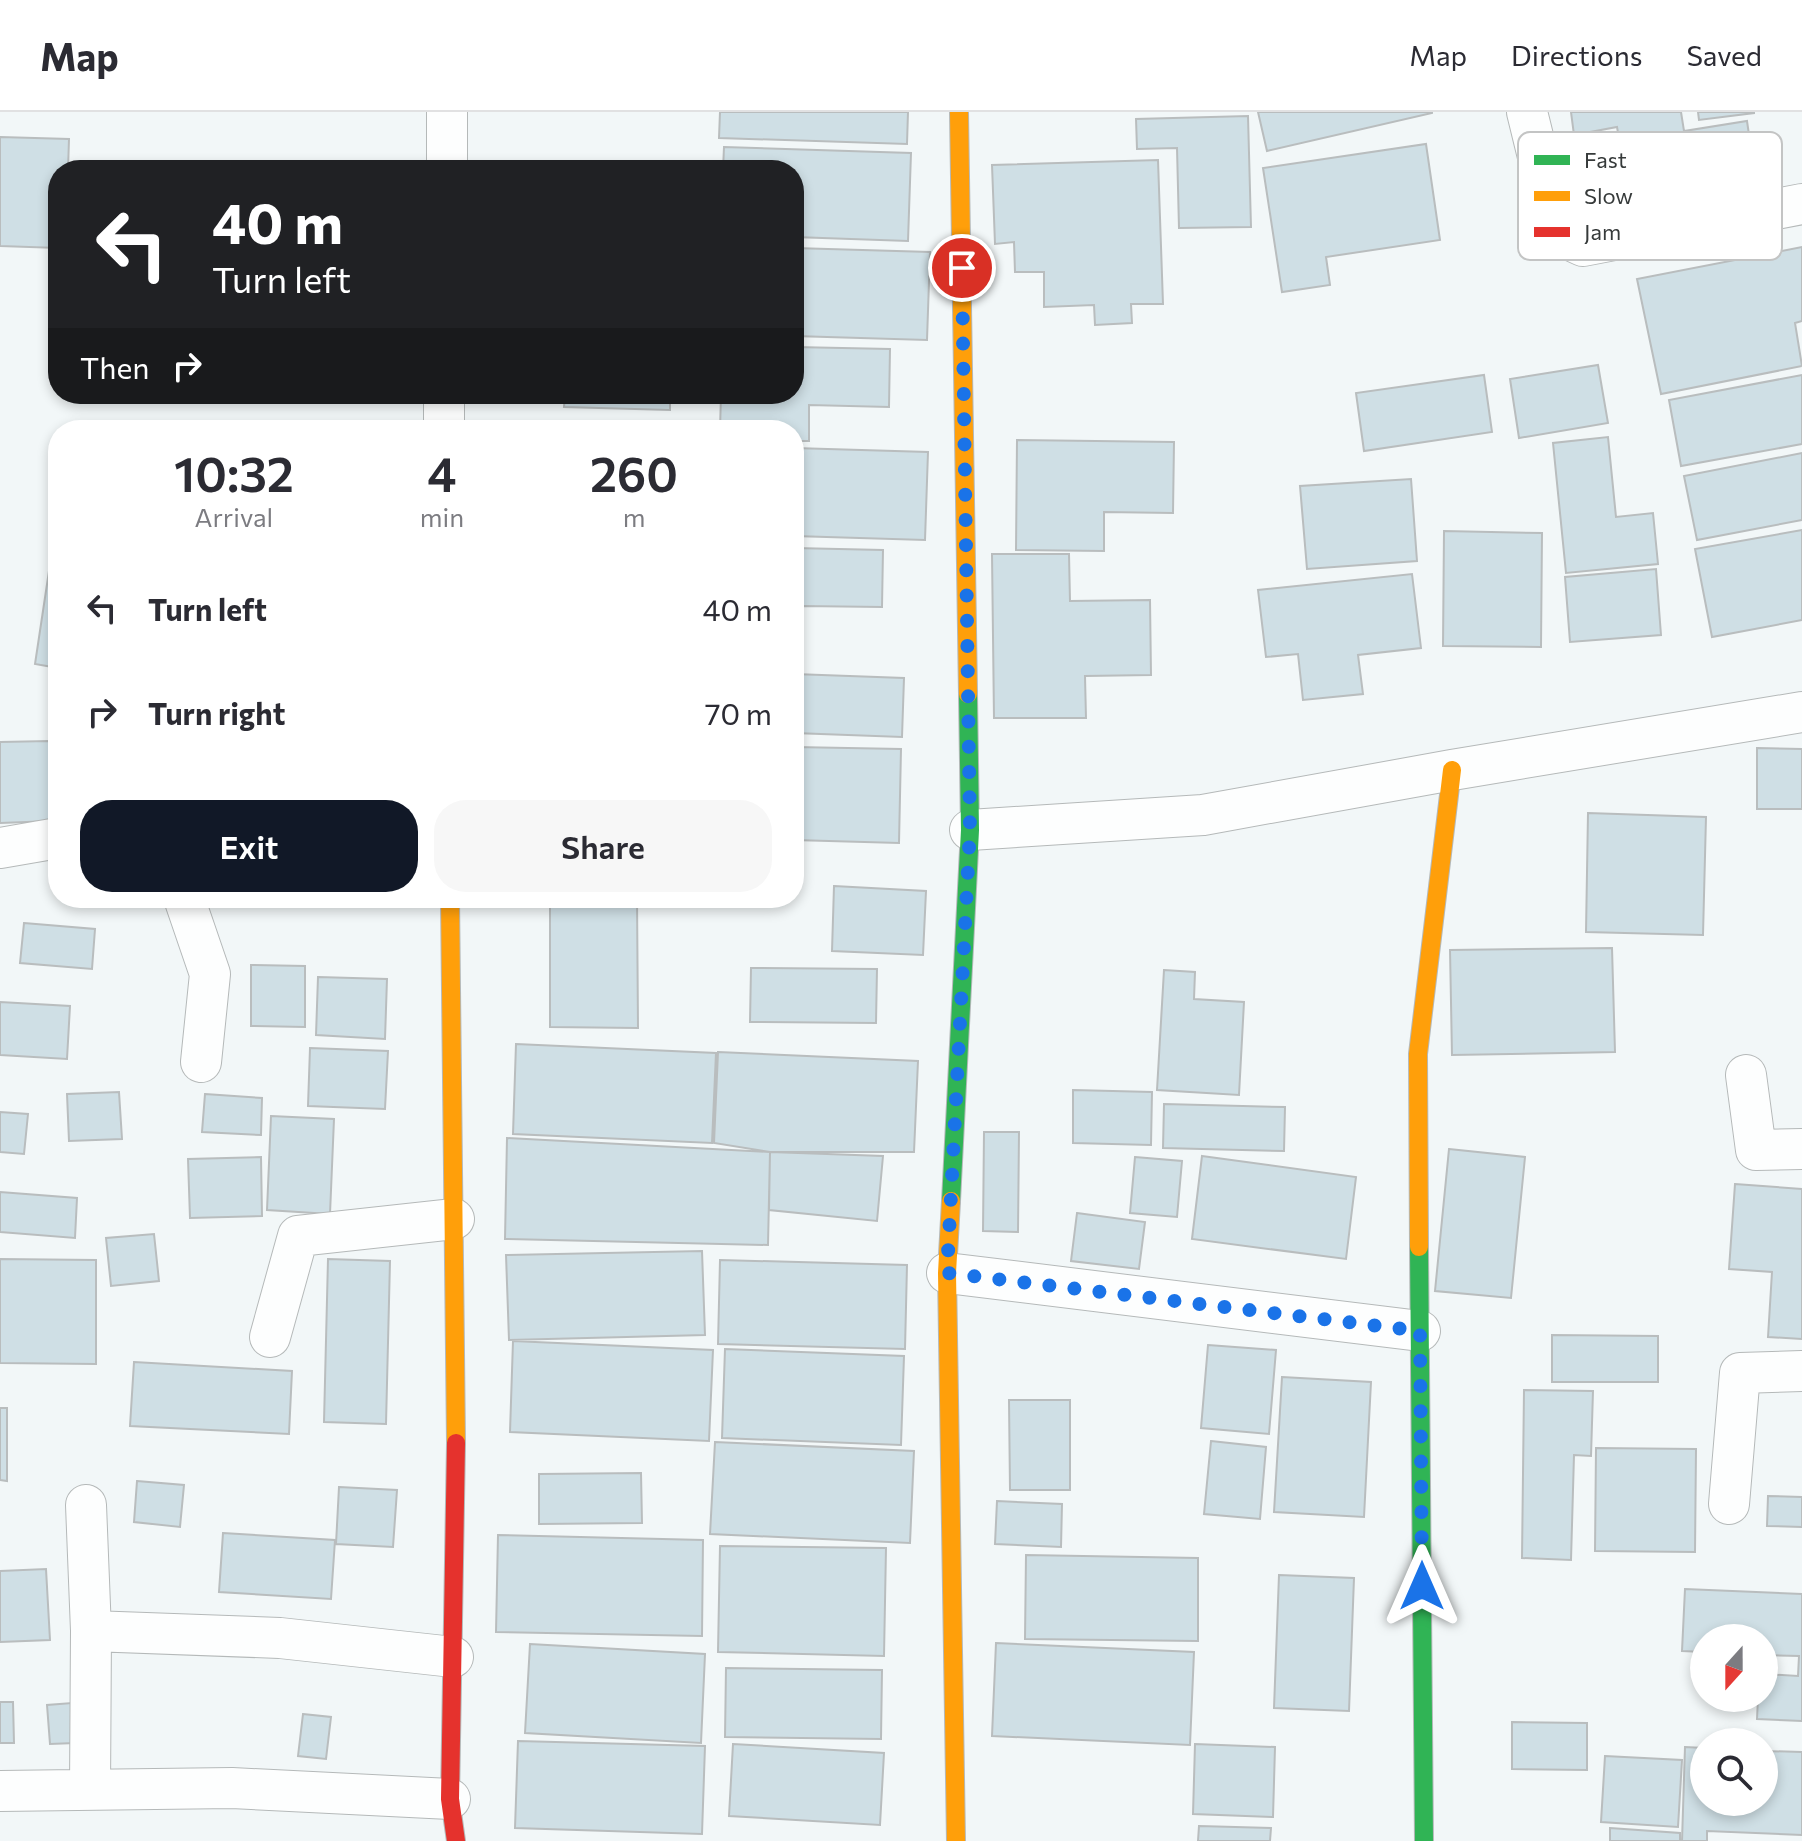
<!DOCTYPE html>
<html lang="en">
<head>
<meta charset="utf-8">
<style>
  body { margin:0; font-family:Commissioner,sans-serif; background:#f7f7f7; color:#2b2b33; height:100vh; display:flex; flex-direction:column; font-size:30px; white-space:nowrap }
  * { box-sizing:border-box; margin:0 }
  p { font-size:26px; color:#7c7c81 }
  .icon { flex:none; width:44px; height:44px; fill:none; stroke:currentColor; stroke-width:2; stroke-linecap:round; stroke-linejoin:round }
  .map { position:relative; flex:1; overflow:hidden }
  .side { position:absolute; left:48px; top:308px; width:756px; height:488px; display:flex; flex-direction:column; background:#fff; border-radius:32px; box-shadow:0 4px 12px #0003 }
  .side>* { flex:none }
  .hud { position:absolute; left:48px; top:48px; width:756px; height:244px; border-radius:32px; box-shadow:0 4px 12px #0003; background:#202124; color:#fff; overflow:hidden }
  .needle { width:52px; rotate:201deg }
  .controls { position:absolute; left:1690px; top:1512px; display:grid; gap:16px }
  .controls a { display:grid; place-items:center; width:88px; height:88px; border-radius:50%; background:#fff; box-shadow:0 4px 12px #0003; font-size:40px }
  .pin { position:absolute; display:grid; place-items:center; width:68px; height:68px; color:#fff; margin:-34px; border:4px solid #fff; border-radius:50%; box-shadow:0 2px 8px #0007 }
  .me { position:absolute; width:88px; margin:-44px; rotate:0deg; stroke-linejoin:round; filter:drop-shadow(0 0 6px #0008) }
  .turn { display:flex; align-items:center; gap:28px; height:168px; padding:0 32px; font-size:36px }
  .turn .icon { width:104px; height:104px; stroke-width:2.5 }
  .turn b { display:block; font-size:56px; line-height:68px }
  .then { display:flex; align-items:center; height:76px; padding:0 32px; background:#0003; gap:16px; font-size:30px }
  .eta { display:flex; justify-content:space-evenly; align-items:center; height:136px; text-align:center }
  .eta b { font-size:48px; font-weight:600; line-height:56px }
  .primary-button { display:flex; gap:16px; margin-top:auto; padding:16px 32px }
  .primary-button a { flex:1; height:92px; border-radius:32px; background:#111827; color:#fff; font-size:32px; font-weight:600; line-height:92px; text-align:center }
  .primary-button a+a { background:#f7f7f7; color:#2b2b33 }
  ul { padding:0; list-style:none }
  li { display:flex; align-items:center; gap:24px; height:104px; padding:0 32px }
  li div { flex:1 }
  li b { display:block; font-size:30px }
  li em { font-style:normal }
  header { display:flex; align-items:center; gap:48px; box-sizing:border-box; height:112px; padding:0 40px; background:#fff; border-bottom:2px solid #e1e1e2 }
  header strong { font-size:38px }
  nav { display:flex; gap:44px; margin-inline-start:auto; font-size:28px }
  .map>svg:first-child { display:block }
  .building { fill:#cfdfe5; stroke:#b9bdbe; stroke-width:2 }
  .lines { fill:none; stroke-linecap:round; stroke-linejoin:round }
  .street-casing { stroke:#b5b9b9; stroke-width:42 }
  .fast-casing { stroke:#b5b9b9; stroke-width:20 }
  .slow-casing { stroke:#b5b9b9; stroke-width:20 }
  .jam-casing { stroke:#b5b9b9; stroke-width:20 }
  .street { stroke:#fdfefe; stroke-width:40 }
  .fast { stroke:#30b455; stroke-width:18 }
  .slow { stroke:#ff9f0a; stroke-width:18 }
  .jam { stroke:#e5322d; stroke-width:18 }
  .route { stroke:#1a73e8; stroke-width:14; stroke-dasharray:0 25.2 }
  .key { fill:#fff; stroke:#c3c4c4; stroke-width:2 }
  .key-label { font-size:22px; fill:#363a3a }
</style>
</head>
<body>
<header>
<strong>Map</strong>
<nav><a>Map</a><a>Directions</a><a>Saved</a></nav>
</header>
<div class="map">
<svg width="1802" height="1729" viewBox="0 0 1802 1729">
  <rect width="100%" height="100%" fill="#f2f7f8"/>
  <!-- building -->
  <path class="building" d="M 720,0 L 908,0 L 907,32 L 719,26 Z
    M 1258,0 L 1432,0 L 1432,1 L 1267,39 Z
    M 1571,0 L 1681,0 L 1684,19 L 1747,9 L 1754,57 L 1628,77 L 1617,15 L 1574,23 Z
    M 1698,0 L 1754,0 L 1754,1 L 1699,8 Z
    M 1248,4 L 1251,115 L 1179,116 L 1177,36 L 1137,37 L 1136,7 Z
    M 0,25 L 69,27 L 68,58 L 58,58 L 58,136 L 0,134 Z
    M 1426,32 L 1440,128 L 1326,145 L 1330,173 L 1282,180 L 1263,56 Z
    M 724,35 L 911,41 L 908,129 L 794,125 L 794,58 L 723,58 Z
    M 1158,48 L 1163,192 L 1131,192 L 1132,211 L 1095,213 L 1094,193 L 1044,195 L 1044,160 L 1015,160 L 1014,130 L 995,132 L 992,53 Z
    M 1802,135 L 1802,209 L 1795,211 L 1802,254 L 1661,282 L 1637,167 Z
    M 794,136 L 930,140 L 927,228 L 794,224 Z
    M 794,235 L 890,237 L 889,295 L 809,293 L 809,329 L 794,329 L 794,318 L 720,318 L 721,282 L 794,282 Z
    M 1598,253 L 1608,311 L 1519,326 L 1510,267 Z
    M 1484,263 L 1492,320 L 1364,339 L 1356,281 Z
    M 1802,263 L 1802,332 L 1681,354 L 1669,288 Z
    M 565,282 L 670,282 L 670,298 L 564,295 Z
    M 1608,325 L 1616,405 L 1653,401 L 1658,452 L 1566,461 L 1553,331 Z
    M 1017,328 L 1174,330 L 1173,401 L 1104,400 L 1104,439 L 1016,438 Z
    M 794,336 L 928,340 L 925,428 L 794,424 Z
    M 1802,341 L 1802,408 L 1697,428 L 1684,364 Z
    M 1411,367 L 1417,449 L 1307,457 L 1300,374 Z
    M 1802,418 L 1802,508 L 1712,525 L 1695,437 Z
    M 1444,419 L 1542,421 L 1541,535 L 1443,534 Z
    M 794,436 L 883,438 L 882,495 L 802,494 L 802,530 L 794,530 Z
    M 52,439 L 58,440 L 58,556 L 35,552 Z
    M 992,442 L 1069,442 L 1070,489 L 1150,488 L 1151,563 L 1085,564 L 1086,606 L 994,606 Z
    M 1656,457 L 1661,523 L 1570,530 L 1565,465 Z
    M 1412,462 L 1421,536 L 1358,543 L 1363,582 L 1303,588 L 1298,542 L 1266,545 L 1258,478 Z
    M 794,562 L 904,566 L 902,625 L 794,621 Z
    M 49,629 L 52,709 L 0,711 L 0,630 Z
    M 794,635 L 901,637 L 899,731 L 794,728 Z
    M 1757,636 L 1802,637 L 1802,697 L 1757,697 Z
    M 1588,701 L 1706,705 L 1703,823 L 1586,820 Z
    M 834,774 L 926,779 L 923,843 L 832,839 Z
    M 550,786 L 637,786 L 638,916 L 550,915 Z
    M 24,811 L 95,817 L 92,857 L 20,851 Z
    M 1612,836 L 1615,940 L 1452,943 L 1450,838 Z
    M 251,853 L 305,854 L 305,915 L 251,914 Z
    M 751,856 L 877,857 L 876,911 L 750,910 Z
    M 1164,858 L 1195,860 L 1194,887 L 1244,890 L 1239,983 L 1157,978 Z
    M 318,865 L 387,867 L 385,927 L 316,923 Z
    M 0,890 L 70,894 L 67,947 L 0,943 Z
    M 516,932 L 716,941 L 712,1031 L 513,1022 Z
    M 310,936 L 388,939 L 385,997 L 308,994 Z
    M 718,940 L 918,949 L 914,1040 L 770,1040 L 714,1031 Z
    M 1073,978 L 1152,980 L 1151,1033 L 1073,1031 Z
    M 119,980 L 122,1027 L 69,1029 L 67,982 Z
    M 205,982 L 262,986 L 261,1023 L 202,1020 Z
    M 1164,992 L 1285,995 L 1284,1039 L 1163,1036 Z
    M 0,1000 L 28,1002 L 24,1042 L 0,1040 Z
    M 271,1004 L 334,1007 L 330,1102 L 267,1098 Z
    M 984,1020 L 1019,1020 L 1018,1120 L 983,1119 Z
    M 507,1026 L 770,1040 L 768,1133 L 505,1127 Z
    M 1449,1037 L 1525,1045 L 1511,1186 L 1435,1179 Z
    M 770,1040 L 883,1044 L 877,1109 L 769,1098 Z
    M 1202,1044 L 1356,1065 L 1346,1147 L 1192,1127 Z
    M 261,1045 L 262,1104 L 190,1106 L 188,1047 Z
    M 1135,1045 L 1182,1049 L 1177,1105 L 1130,1101 Z
    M 1735,1072 L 1802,1077 L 1802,1227 L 1768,1225 L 1772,1160 L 1729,1157 Z
    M 0,1080 L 77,1086 L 75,1126 L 0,1120 Z
    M 1077,1101 L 1145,1110 L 1139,1157 L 1071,1149 Z
    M 154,1122 L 159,1169 L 111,1174 L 106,1126 Z
    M 702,1139 L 705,1223 L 509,1228 L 506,1143 Z
    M 0,1147 L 96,1148 L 96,1252 L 0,1251 Z
    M 328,1147 L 390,1149 L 386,1312 L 324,1310 Z
    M 720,1148 L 907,1153 L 905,1237 L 718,1232 Z
    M 1552,1223 L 1658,1224 L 1658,1270 L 1552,1270 Z
    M 513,1229 L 713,1238 L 709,1329 L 510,1320 Z
    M 1208,1233 L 1276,1238 L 1269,1322 L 1201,1316 Z
    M 725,1237 L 904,1244 L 901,1333 L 722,1326 Z
    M 134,1250 L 292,1259 L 289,1322 L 130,1314 Z
    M 1282,1265 L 1371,1270 L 1364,1405 L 1274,1400 Z
    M 1524,1278 L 1593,1279 L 1591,1344 L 1574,1343 L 1571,1448 L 1522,1446 Z
    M 1009,1288 L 1070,1288 L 1070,1378 L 1010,1378 Z
    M 0,1296 L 7,1296 L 7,1369 L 0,1368 Z
    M 1211,1329 L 1266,1335 L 1260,1407 L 1204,1402 Z
    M 715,1330 L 914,1339 L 910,1431 L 710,1422 Z
    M 1596,1336 L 1696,1337 L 1695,1440 L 1595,1439 Z
    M 641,1361 L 642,1411 L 539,1412 L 539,1362 Z
    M 137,1369 L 184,1373 L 180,1415 L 134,1410 Z
    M 339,1375 L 397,1378 L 393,1435 L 336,1432 Z
    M 1768,1384 L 1802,1385 L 1802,1415 L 1767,1414 Z
    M 997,1389 L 1062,1392 L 1061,1435 L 995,1432 Z
    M 223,1421 L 335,1428 L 331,1487 L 219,1480 Z
    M 498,1423 L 703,1428 L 702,1524 L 496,1520 Z
    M 720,1434 L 886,1436 L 884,1544 L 718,1540 Z
    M 1026,1443 L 1198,1446 L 1198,1529 L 1025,1527 Z
    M 46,1457 L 50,1528 L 0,1530 L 0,1459 Z
    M 1279,1463 L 1354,1466 L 1349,1599 L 1274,1596 Z
    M 1685,1477 L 1802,1482 L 1802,1609 L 1757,1607 L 1758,1586 L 1764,1586 L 1764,1562 L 1798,1564 L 1799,1544 L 1764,1543 L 1764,1526 L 1704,1526 L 1704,1540 L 1682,1539 Z
    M 996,1531 L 1194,1540 L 1190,1633 L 992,1624 Z
    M 530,1532 L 705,1542 L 701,1631 L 525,1621 Z
    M 726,1556 L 882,1558 L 881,1627 L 725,1625 Z
    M 0,1590 L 13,1590 L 14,1631 L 0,1631 Z
    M 72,1591 L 75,1631 L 50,1632 L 47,1593 Z
    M 303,1602 L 331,1605 L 326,1647 L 298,1644 Z
    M 1512,1610 L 1587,1611 L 1587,1658 L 1512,1657 Z
    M 518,1629 L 705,1634 L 702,1722 L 515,1716 Z
    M 733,1632 L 884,1641 L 880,1713 L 729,1704 Z
    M 1195,1632 L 1275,1635 L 1273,1705 L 1193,1702 Z
    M 1685,1635 L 1704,1636 L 1704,1690 L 1764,1690 L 1764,1639 L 1802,1640 L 1802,1723 L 1707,1719 L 1707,1729 L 1682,1729 Z
    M 1605,1644 L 1682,1648 L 1678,1715 L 1601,1710 Z
    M 1199,1714 L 1271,1716 L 1270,1729 L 1198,1729 Z
    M 1610,1716 L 1680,1721 L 1680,1729 L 1610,1729 Z"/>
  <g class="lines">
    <!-- street casing -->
    <g class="street-casing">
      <path id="street" d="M 1527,0 L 1557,122 L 1583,134 L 1802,92
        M 447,58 L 447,0
        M 444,318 L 444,282
        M 970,718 L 1203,703 L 1452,658 L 1802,600
        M 0,736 L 58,726
        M 184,786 L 210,862 L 201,950
        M 1746,963 L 1756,1038 L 1802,1037
        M 947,1161 L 1420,1219
        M 270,1225 L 298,1124 L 454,1107
        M 1729,1392 L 1740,1261 L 1802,1259
        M 86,1393 L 91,1519
        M 90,1678 L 91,1519 L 280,1526 L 453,1545
        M 0,1679 L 232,1676 L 450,1687"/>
    </g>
    <!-- fast casing -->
    <g class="fast-casing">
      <path id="fast" d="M 951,1089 L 970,718 L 968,582
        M 1419,1135 L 1424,1729"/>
    </g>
    <!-- slow casing -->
    <g class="slow-casing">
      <path id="slow" d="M 959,0 L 968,582
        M 450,786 L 456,1331
        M 951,1089 L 947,1161 L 956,1729
        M 1419,1135 L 1418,942 L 1452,658"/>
    </g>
    <!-- jam casing -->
    <g class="jam-casing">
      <path id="jam" d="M 456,1729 L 450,1687 L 456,1331"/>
    </g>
    <!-- street -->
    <use href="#street" class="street"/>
    <!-- fast -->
    <use href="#fast" class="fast"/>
    <!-- slow -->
    <use href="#slow" class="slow"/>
    <!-- jam -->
    <use href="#jam" class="jam"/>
  </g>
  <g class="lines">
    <!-- route -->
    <path class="route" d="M 962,156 L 970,718 L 947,1161 L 1420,1219 L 1422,1474"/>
  </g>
  <!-- legend -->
  <rect x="1518" y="20" width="264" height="128" rx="12" class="key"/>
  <rect x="1534" y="43" width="36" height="10" fill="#30b455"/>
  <rect x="1534" y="79" width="36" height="10" fill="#ff9f0a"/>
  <rect x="1534" y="115" width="36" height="10" fill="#e5322d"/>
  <g class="key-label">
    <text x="1584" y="56">Fast</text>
    <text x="1584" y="92">Slow</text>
    <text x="1584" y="128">Jam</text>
  </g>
</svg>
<div class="controls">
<a><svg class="needle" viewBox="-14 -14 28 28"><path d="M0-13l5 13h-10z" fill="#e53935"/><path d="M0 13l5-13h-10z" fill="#7c7c81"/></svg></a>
<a><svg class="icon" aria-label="search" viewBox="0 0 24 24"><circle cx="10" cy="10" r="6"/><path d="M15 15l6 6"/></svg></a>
</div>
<div class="pin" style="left:962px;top:156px;background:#d93025"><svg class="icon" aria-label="arrive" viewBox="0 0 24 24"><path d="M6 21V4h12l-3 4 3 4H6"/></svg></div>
<svg class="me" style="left:1422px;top:1474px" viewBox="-20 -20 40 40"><path d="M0-17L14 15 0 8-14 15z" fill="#1a73e8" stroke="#fff" stroke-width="4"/></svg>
<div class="hud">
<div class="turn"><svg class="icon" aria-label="left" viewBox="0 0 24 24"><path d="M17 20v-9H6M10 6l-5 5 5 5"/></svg><div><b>40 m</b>Turn left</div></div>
<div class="then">Then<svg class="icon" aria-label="right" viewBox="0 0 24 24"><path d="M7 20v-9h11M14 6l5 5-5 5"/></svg></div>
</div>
<section class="side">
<div class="eta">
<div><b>10:32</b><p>Arrival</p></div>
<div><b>4</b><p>min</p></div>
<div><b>260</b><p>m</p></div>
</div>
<ul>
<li><svg class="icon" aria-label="left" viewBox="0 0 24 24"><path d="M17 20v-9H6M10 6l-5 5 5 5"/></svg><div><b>Turn left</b></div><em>40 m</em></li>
<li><svg class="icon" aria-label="right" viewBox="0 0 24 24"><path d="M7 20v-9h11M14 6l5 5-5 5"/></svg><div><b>Turn right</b></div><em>70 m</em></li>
</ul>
<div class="primary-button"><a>Exit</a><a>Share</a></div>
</section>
</div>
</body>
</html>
